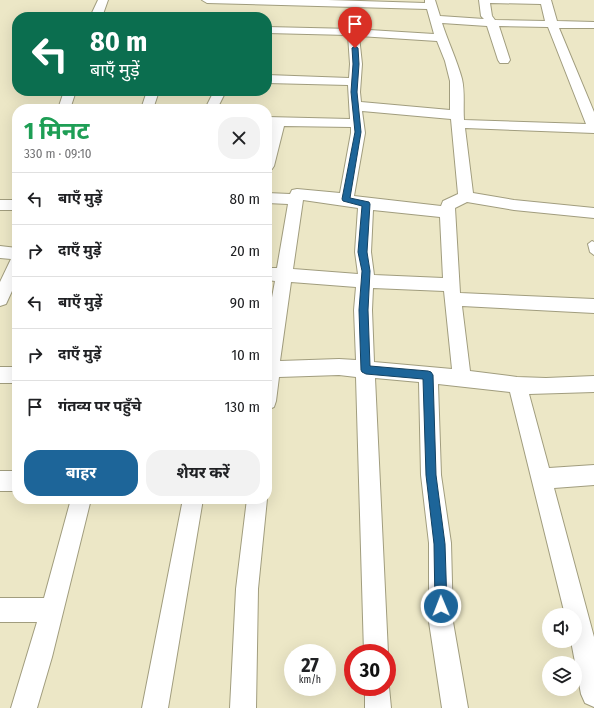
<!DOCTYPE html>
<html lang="hi">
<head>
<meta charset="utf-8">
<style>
  body { margin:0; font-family:"Fira Sans Condensed","Noto Sans Devanagari",sans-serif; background:#f2f2f2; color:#202124; height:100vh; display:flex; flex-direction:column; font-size:15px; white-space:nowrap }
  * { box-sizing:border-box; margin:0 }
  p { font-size:13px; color:#757577 }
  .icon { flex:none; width:22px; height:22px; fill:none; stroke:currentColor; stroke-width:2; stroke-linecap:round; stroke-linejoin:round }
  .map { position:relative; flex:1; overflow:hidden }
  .drawer { position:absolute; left:12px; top:104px; width:260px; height:400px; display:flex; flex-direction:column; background:#fff; border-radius:16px; box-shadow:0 4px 16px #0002 }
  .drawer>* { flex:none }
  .banner { position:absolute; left:12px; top:12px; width:260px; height:84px; border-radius:16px; box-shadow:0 4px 16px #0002; background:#0b6e4f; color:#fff; overflow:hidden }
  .fabs { position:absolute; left:542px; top:608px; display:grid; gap:8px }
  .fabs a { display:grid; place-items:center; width:40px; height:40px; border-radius:50%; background:#fff; box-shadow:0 4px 16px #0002; font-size:20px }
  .speed { position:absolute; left:284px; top:644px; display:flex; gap:8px; font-size:20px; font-weight:700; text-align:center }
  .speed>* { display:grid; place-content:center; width:52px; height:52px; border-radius:50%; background:#fff; box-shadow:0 4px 16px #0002; line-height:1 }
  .speed small { font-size:10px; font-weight:400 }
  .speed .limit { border:6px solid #d22; background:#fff; color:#111 }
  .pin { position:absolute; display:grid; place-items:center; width:34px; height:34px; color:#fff; margin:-41px -17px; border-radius:50% 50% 50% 0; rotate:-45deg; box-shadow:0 0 4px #0007 }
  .pin .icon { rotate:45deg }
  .me { position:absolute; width:44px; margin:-22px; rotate:359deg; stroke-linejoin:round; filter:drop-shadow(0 0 3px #0008) }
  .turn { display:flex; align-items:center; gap:14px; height:84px; padding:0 12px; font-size:18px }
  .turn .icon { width:52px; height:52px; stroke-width:2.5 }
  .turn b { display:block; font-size:28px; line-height:34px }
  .round { display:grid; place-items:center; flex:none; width:42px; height:42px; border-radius:16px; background:#f2f2f2 }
  .head { display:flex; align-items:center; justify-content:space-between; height:68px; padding:0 12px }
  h1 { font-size:24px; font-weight:700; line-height:30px; color:#1e9e55 }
  .action { display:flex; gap:8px; margin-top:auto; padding:8px 12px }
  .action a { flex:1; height:46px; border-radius:16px; background:#1d6599; color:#fff; font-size:16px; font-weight:700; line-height:46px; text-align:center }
  .action a+a { background:#f2f2f2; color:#202124 }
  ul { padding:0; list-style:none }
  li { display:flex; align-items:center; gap:12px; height:52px; padding:0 12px; border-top:1px solid #e0e0e0 }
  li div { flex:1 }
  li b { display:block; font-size:15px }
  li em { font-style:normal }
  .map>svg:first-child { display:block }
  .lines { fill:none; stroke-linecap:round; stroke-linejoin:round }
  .service-casing { stroke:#a19d7e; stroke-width:2 }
  .minor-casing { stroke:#a19d7e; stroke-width:2 }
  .service { fill:#fff; fill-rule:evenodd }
  .minor { fill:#fff; fill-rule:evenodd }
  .route { fill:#1d6599; stroke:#134263 }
</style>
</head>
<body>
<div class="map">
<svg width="594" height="708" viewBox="0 0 594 708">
  <rect width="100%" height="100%" fill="#ece7c6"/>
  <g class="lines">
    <!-- service casing -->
    <g class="service-casing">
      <path id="service" d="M 592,241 L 594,242 L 594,255 L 590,252 L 588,244 Z"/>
    </g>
    <!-- minor casing -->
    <g class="minor-casing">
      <path id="minor" d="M 98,0 L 108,0 L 102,17 L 90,17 Z
        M 202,0 L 328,0 L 425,3 L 425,0 L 435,0 L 440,16 L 484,19 L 481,16 L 479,0 L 551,0 L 557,21 L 594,22 L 594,28 L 559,28 L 594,112 L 594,133 L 465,128 L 473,193 L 514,200 L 594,208 L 594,218 L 514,210 L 467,202 L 455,208 L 460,293 L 594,299 L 594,313 L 462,306 L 470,371 L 517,377 L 546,378 L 594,376 L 594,392 L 529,394 L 549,468 L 594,465 L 594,485 L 554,488 L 594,637 L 594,707 L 585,703 L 581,694 L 571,641 L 575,641 L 575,615 L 565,615 L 510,392 L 438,384 L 441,475 L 451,543 L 453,622 L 468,708 L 442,708 L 429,622 L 429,543 L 421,475 L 419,382 L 375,378 L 388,653 L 387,656 L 387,653 L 364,653 L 356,377 L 339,375 L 279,377 L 276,401 L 274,407 L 267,410 L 267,325 L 275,281 L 267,280 L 267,268 L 277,268 L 288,204 L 267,203 L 267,193 L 290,194 L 292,190 L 297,189 L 340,193 L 351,133 L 351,127 L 284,126 L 274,166 L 272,169 L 267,171 L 267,141 L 271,125 L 267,125 L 267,117 L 350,119 L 348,85 L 267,83 L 267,75 L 349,78 L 350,64 L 348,35 L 267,33 L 267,27 L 353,29 L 434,34 L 427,9 L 207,3 ZM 490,3 L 541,4 L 545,21 L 495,20 L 492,16 ZM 442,23 L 487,26 L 498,60 L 500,63 L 508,63 L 510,60 L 499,26 L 548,27 L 586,124 L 464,120 C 463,107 465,92 462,79 C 457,60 448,42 442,23 ZM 359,36 L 437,41 L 445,61 L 450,81 L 450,110 L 361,102 L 360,92 L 362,64 ZM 362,111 L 451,119 L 458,194 L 443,201 L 441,206 L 354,196 L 365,133 ZM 303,200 L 358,208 L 355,252 L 358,274 L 293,269 ZM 373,210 L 440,217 L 443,278 L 374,275 L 371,252 ZM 291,282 L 356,287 L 354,310 L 356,360 L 339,359 L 280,361 ZM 373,288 L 444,291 L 452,369 L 374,362 L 372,310 Z
        M 64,91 L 76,91 L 70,109 L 58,109 Z
        M 147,91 L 159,91 L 153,109 L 141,109 Z
        M 214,91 L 226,91 L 217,109 L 205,109 Z
        M 0,200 L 17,200 L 17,210 L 0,210 Z
        M 0,246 L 17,248 L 17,280 L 6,304 L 0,306 L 0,282 L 11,259 L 0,258 Z
        M 0,367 L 17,367 L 17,383 L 0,383 Z
        M 0,471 L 17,471 L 17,491 L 0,491 Z
        M 267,498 L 267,499 L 258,589 L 256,708 L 230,708 L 236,589 L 247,499 Z
        M 71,499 L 91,499 L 52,657 L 37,708 L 11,708 L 37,622 L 0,622 L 0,598 L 44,598 Z
        M 183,499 L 203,499 L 168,708 L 142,708 Z
        M 387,681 L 389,687 L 391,708 L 365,708 L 365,687 L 387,687 Z"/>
    </g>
    <!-- service -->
    <use href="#service" class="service"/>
    <!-- minor -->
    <use href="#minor" class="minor"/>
  </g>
  <!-- route -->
  <path class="route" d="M 355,46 L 358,48 L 359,64 L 357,92 L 361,132 L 350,198 L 369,202 L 370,204 L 367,252 L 370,271 L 368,310 L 370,366 L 428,371 L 431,372 L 433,375 L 436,475 L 445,544 L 447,606 L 445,610 L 441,612 L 437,610 L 435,606 L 434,544 L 426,475 L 423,379 L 366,374 L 362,372 L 361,370 L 359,310 L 362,271 L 358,252 L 362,206 L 343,201 L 342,199 L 355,132 L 351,92 L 353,64 L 352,48 Z"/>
</svg>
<div class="fabs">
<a><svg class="icon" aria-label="sound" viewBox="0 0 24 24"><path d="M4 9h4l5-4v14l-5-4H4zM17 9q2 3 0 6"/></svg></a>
<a><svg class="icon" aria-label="layers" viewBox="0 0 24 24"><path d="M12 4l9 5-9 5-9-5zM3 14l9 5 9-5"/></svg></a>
</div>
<div class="speed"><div>27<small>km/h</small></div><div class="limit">30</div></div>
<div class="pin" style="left:355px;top:48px;background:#d93025"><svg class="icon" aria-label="arrive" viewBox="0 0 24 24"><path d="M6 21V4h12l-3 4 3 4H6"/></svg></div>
<svg class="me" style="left:441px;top:606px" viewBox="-20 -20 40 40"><circle r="17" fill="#1d6599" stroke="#fff" stroke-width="3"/><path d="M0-11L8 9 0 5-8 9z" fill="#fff"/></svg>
<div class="banner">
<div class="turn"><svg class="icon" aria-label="left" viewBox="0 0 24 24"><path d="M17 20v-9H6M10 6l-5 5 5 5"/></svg><div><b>80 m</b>बाएँ मुड़ें</div></div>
</div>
<section class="drawer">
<div class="head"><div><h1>1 मिनट</h1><p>330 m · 09:10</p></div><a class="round"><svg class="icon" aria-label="close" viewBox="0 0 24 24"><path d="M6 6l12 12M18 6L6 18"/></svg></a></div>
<ul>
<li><svg class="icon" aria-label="left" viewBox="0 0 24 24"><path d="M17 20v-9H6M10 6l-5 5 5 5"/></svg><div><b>बाएँ मुड़ें</b></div><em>80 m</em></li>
<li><svg class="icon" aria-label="right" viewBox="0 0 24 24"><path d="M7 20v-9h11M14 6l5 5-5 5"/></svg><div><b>दाएँ मुड़ें</b></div><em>20 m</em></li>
<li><svg class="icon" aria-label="left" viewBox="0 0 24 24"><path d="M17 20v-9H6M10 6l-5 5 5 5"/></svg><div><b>बाएँ मुड़ें</b></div><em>90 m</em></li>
<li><svg class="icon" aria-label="right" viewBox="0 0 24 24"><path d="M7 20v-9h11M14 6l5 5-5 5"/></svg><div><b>दाएँ मुड़ें</b></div><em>10 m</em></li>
<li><svg class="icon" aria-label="arrive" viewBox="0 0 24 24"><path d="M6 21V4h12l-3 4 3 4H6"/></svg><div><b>गंतव्य पर पहुँचे</b></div><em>130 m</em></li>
</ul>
<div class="action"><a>बाहर</a><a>शेयर करें</a></div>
</section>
</div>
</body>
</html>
